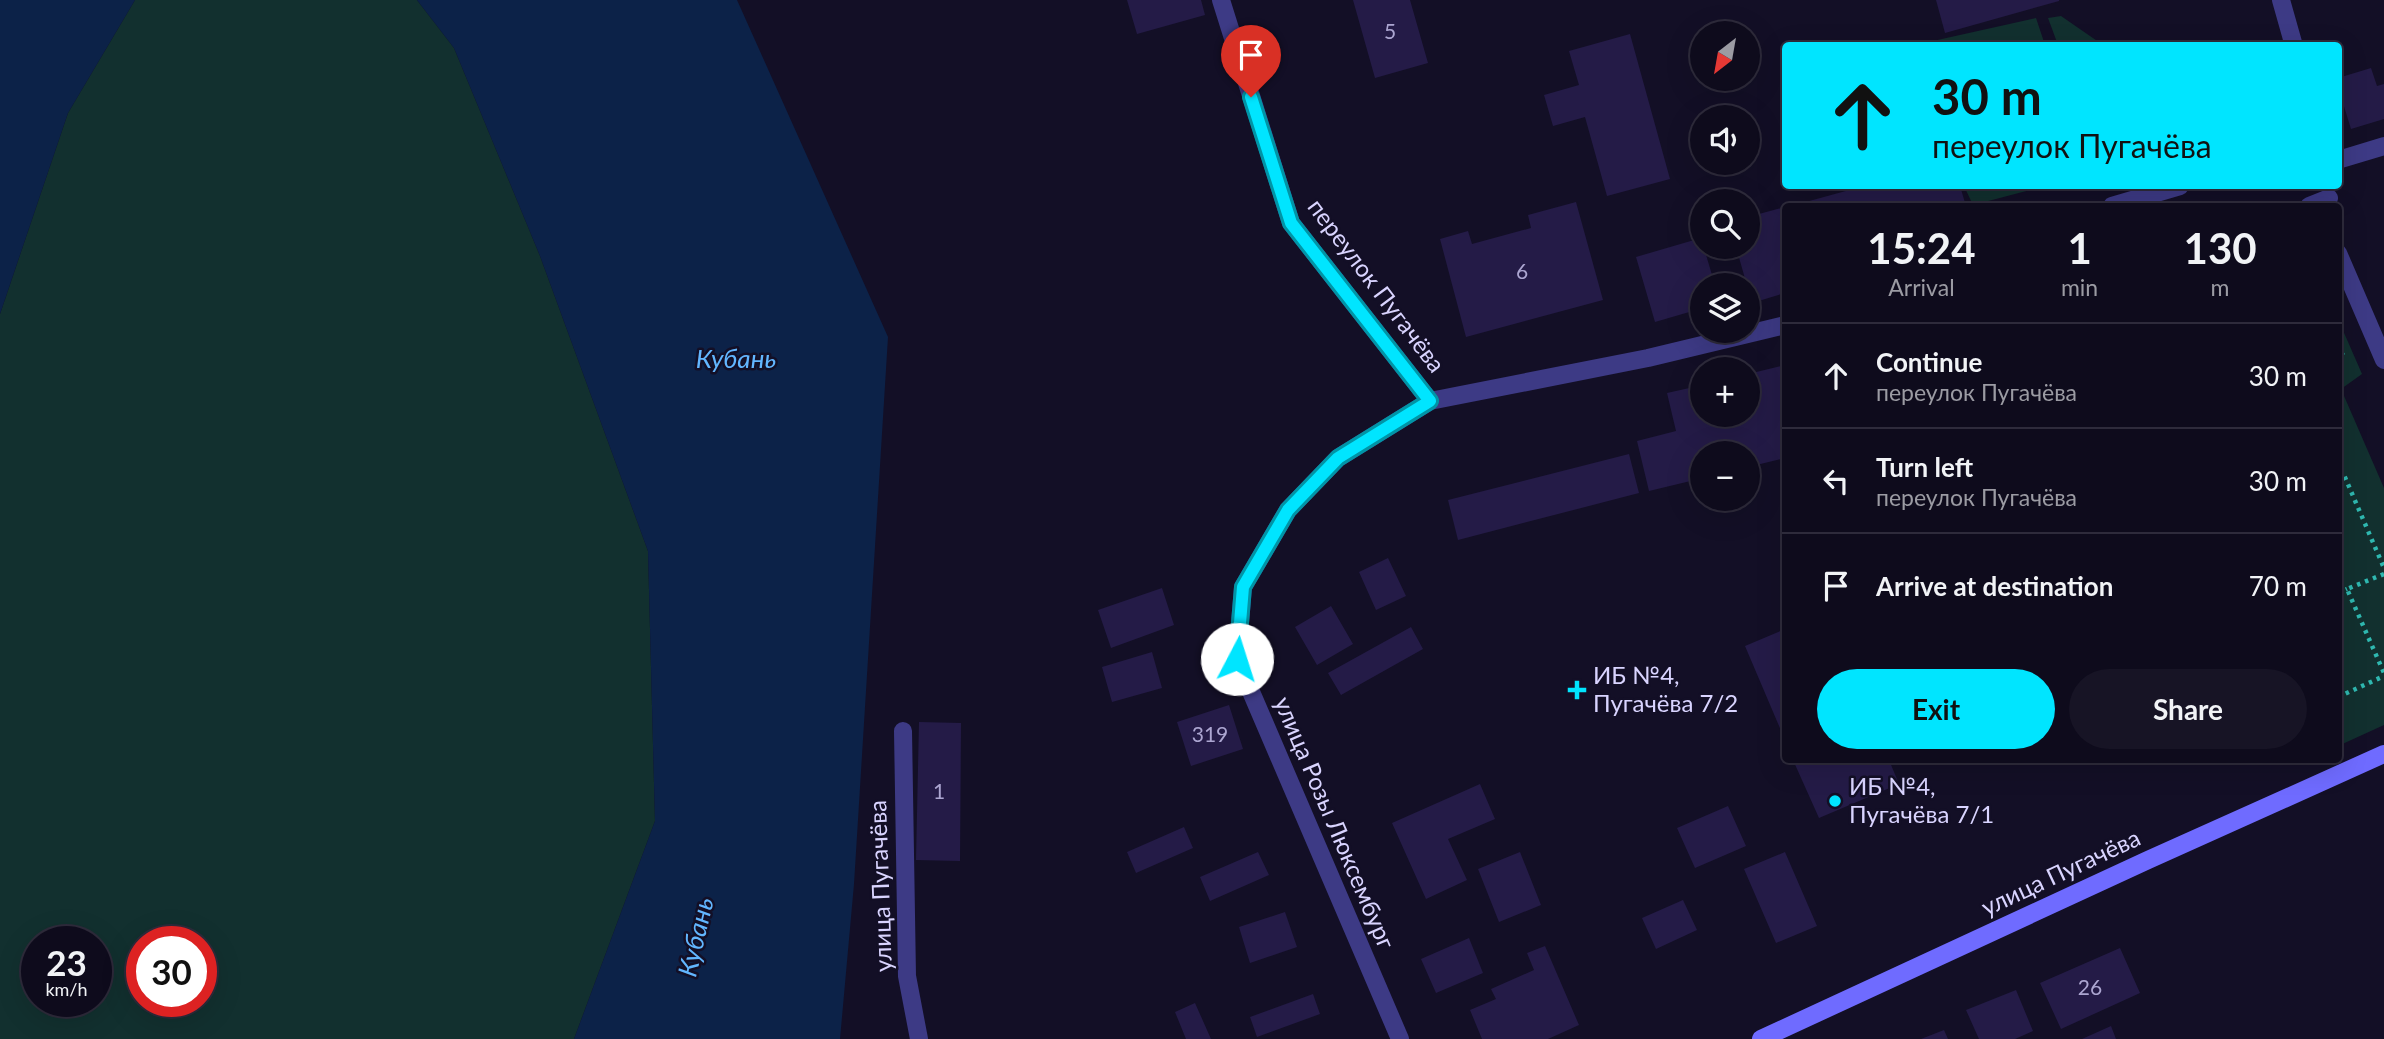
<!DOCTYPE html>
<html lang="en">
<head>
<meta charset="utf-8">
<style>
  body { margin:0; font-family:Lato,sans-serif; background:#171425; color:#f1f3f6; height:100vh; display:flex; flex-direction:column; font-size:26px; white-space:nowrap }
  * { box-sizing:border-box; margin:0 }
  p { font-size:23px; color:#9b9ba3 }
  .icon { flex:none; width:38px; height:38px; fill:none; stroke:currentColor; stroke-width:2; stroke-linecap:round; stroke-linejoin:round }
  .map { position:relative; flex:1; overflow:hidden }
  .panel { position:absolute; left:1782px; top:203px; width:560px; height:560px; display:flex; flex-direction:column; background:#0e0b1c; border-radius:7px; box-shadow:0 7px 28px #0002,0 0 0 2px #2e2b3b }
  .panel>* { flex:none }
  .banner { position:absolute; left:1782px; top:42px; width:560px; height:147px; border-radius:7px; box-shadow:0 7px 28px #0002,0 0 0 2px #2e2b3b; background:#00e5ff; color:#111; overflow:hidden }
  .needle { width:46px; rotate:211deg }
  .controls { position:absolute; left:1690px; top:21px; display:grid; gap:14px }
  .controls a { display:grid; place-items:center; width:70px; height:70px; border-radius:50%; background:#0e0b1c; box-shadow:0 7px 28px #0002,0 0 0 2px #2e2b3b; font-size:35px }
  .speed { position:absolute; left:21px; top:926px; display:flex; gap:14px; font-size:35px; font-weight:700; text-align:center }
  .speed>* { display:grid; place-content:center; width:91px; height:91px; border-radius:50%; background:#0e0b1c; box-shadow:0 7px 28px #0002,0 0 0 2px #2e2b3b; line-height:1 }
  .speed small { font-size:18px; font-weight:400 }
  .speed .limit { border:10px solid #d22; background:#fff; color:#111 }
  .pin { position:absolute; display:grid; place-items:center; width:60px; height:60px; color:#fff; margin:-72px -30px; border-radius:50% 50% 50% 0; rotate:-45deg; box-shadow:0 0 7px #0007 }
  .pin .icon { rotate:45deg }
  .me { position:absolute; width:77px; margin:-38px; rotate:5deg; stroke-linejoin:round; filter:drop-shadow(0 0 5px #0008) }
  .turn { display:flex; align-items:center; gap:24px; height:147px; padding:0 35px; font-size:32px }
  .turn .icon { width:91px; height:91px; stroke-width:2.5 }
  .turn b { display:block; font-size:49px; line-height:60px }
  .eta { display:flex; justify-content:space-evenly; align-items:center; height:119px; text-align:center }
  .eta b { font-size:42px; font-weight:700; line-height:49px }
  .primary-button { display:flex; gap:14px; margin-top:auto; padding:14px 35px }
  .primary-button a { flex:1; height:80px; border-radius:42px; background:#00e5ff; color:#111; font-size:28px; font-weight:700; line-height:80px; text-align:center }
  .primary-button a+a { background:#171425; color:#f1f3f6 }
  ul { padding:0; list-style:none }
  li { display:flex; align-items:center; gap:21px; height:105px; padding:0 35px; border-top:2px solid #2e2b3b }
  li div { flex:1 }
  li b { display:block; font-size:26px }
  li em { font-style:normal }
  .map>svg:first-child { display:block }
  .green { fill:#12302f; fill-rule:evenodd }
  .water { fill:#0c2248 }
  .building { fill:#241b47 }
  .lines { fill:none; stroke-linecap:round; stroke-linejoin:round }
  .path { stroke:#2fb8b0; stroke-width:4.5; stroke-dasharray:3.5 5; stroke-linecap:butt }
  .lane { stroke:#3d3a85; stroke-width:18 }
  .street { stroke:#3d3a85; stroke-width:18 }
  .secondary { stroke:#6f6bff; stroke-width:18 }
  .route-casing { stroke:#0095a6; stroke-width:18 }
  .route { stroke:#00e5ff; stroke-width:12 }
  .poi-dot { fill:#00e5ff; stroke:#130f26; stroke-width:2.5 }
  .labels { text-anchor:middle; stroke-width:5; stroke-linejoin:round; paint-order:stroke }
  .number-label { font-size:21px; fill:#aca6d1 }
  .street-label { font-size:24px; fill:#d9d4ff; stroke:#130f26 }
  .poi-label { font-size:24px; fill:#d9d4ff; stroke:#130f26; text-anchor:start }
  .water-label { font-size:26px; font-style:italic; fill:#62b6ff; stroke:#130f26 }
</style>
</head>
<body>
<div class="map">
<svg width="2384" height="1039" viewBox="0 0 2384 1039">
  <rect width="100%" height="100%" fill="#130f26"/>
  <!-- green -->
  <path class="green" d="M 135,0 L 417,0 L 454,48 L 540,256 L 648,551 L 655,821 L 574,1039 L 0,1039 L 0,314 L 68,113 ZM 37,942 L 96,942 L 96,1001 L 37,1001 ZM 142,942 L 201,942 L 201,1001 L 142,1001 Z
    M 2061,16 L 2103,45 L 2058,45 L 2048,18 Z
    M 2036,18 L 2045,45 L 1915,45 Z
    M 1964,186 L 2045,186 L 1973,205 Z
    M 2338,319 L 2362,374 L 2341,389 L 2384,488 L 2384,725 L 2338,746 Z"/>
  <!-- water -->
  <path class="water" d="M 0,0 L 135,0 L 68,113 L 0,314 Z
    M 417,0 L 737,0 L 888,337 L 854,884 L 840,1039 L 574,1039 L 655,821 L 648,551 L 540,256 L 454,48 Z"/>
  <!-- building -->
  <path class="building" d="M 1127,0 L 1201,0 L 1205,15 L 1137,34 Z
    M 1353,0 L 1410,0 L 1428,63 L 1375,78 Z
    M 1936,0 L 2059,0 L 2059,1 L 1945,33 Z
    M 1630,34 L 1670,179 L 1607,196 L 1585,117 L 1553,126 L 1544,95 L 1579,85 L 1569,51 Z
    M 2371,68 L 2377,86 L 2384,84 L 2384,119 L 2351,129 L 2338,87 L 2338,78 Z
    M 1864,186 L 1960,186 L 1966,206 L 1791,206 Z
    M 1576,202 L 1603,300 L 1466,337 L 1440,239 L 1468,231 L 1472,244 L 1531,228 L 1528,215 Z
    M 1785,207 L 1785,293 L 1752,303 L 1736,247 L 1748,247 L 1748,217 Z
    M 1701,238 L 1715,285 L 1703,285 L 1703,308 L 1655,322 L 1636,257 Z
    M 1785,365 L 1785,458 L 1748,467 L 1748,453 L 1703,453 L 1703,478 L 1649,491 L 1637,441 L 1676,431 L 1667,393 L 1703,385 L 1703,415 L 1748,415 L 1748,374 Z
    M 1629,454 L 1639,493 L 1458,540 L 1448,500 Z
    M 1388,558 L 1406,596 L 1376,610 L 1359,572 Z
    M 1162,588 L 1174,625 L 1111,648 L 1098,610 Z
    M 1331,606 L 1353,644 L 1317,665 L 1295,627 Z
    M 1411,627 L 1423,649 L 1341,695 L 1328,673 Z
    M 1785,629 L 1785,740 L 1745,646 Z
    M 1152,652 L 1162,688 L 1112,702 L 1102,667 Z
    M 1229,705 L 1243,749 L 1191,766 L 1177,722 Z
    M 919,722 L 961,723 L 960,861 L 916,860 Z
    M 1793,760 L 1889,760 L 1899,784 L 1819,818 Z
    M 1480,784 L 1495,819 L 1448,839 L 1467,880 L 1426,899 L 1392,823 Z
    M 1728,806 L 1746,846 L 1695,868 L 1677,828 Z
    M 1184,827 L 1193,848 L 1136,873 L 1127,852 Z
    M 1258,852 L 1269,875 L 1210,901 L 1200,877 Z
    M 1520,852 L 1541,905 L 1499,922 L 1478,869 Z
    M 1785,852 L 1817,926 L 1776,943 L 1744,869 Z
    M 1683,900 L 1697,930 L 1656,949 L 1642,918 Z
    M 1285,912 L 1297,947 L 1250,963 L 1239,927 Z
    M 1469,938 L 1483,973 L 1436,993 L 1421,959 Z
    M 1545,946 L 1579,1025 L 1548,1039 L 1482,1039 L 1470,1010 L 1496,999 L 1491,989 L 1534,970 L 1527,953 Z
    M 2120,948 L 2140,993 L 2061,1029 L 2040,983 Z
    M 2016,990 L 2033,1031 L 2015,1039 L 1979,1039 L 1966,1010 Z
    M 1313,994 L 1320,1014 L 1257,1037 L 1250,1017 Z
    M 1195,1003 L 1211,1039 L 1186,1039 L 1175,1012 Z
    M 2111,1026 L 2116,1039 L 2082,1039 Z
    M 1944,1030 L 1948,1039 L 1921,1039 Z"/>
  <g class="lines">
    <!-- path -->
    <path class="path" d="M 2338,344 L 2344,358 L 2338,360
      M 2338,478 L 2344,475 L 2384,568
      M 2384,574 L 2347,589 L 2384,673
      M 2338,593 L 2347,589
      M 2338,697 L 2384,676"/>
    <!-- lane -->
    <path class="lane" d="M 2281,0 L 2294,46
      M 2112,206 L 2180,186
      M 2309,206 L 2329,198
      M 2338,253 L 2384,360"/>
    <!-- street -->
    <path class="street" d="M 1221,0 L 1291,223 L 1430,401
      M 2338,160 L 2384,146
      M 903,731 L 907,976 L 919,1039
      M 1400,1039 L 1237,659 L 1243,587 L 1288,510 L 1338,458 L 1430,401 L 1648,358 L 1785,325"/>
    <!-- secondary -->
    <path class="secondary" d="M 1761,1039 L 2148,860 L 2384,754"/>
  </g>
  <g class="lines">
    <!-- route casing -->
    <g class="route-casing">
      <path id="route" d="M 1237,659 L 1243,587 L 1288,510 L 1338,458 L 1430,401 L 1291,223 L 1251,97"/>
    </g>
    <!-- route -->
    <use href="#route" class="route"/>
  </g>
  <!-- markers -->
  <g class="poi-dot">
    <path d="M1573.5 679.5h7v7h7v7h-7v7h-7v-7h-7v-7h7z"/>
    <circle cx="1835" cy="801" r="7"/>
  </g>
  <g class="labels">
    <!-- number labels -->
    <g class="number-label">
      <text x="1390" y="39">5</text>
      <text x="1522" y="279">6</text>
      <text x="1210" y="742">319</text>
      <text x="939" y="799">1</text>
      <text x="2090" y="995">26</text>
    </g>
    <!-- street labels -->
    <g class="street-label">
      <text transform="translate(1376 286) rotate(53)" y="8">переулок Пугачёва</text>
      <text transform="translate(1334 823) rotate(67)" y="8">улица Розы Люксембург</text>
      <text transform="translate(2061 873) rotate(-25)" y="8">улица Пугачёва</text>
      <text transform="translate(881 886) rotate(-92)" y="8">улица Пугачёва</text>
    </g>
    <!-- poi labels -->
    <g class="poi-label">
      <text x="1593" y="684">ИБ №4,<tspan x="1593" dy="28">Пугачёва 7/2</tspan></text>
      <text x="1849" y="795">ИБ №4,<tspan x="1849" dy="28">Пугачёва 7/1</tspan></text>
    </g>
    <!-- water labels -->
    <g class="water-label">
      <text x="736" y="368">Кубань</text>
      <text transform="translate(696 937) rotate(-77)" y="9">Кубань</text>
    </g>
  </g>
</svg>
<div class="controls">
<a><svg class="needle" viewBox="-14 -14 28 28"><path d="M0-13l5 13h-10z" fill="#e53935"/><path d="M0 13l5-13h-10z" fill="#9b9ba3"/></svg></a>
<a><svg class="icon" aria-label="sound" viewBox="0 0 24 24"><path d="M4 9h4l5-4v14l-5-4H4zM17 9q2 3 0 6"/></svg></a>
<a><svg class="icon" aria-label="search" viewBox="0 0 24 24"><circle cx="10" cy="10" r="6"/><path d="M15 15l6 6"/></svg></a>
<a><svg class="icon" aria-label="layers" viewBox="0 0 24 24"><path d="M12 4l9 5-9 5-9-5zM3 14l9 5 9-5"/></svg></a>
<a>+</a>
<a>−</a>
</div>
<div class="speed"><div>23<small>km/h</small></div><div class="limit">30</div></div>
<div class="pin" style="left:1251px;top:97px;background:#d93025"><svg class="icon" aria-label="arrive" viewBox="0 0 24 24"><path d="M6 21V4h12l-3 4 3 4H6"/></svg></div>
<svg class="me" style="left:1237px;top:659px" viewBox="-20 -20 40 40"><circle r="19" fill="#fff"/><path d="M0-13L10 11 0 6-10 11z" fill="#00e5ff"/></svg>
<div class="banner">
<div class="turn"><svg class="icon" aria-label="ahead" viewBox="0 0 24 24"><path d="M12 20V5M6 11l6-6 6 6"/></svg><div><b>30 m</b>переулок Пугачёва</div></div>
</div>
<section class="panel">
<div class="eta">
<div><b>15:24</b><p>Arrival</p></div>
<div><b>1</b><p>min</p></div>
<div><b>130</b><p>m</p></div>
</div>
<ul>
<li><svg class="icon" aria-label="ahead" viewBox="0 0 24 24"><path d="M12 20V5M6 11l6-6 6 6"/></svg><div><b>Continue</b><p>переулок Пугачёва</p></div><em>30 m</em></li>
<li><svg class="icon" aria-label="left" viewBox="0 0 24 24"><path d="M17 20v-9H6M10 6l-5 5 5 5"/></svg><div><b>Turn left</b><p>переулок Пугачёва</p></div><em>30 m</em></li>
<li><svg class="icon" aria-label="arrive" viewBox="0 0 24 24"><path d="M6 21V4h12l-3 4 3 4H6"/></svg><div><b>Arrive at destination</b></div><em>70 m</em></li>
</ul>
<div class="primary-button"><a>Exit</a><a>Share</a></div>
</section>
</div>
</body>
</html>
